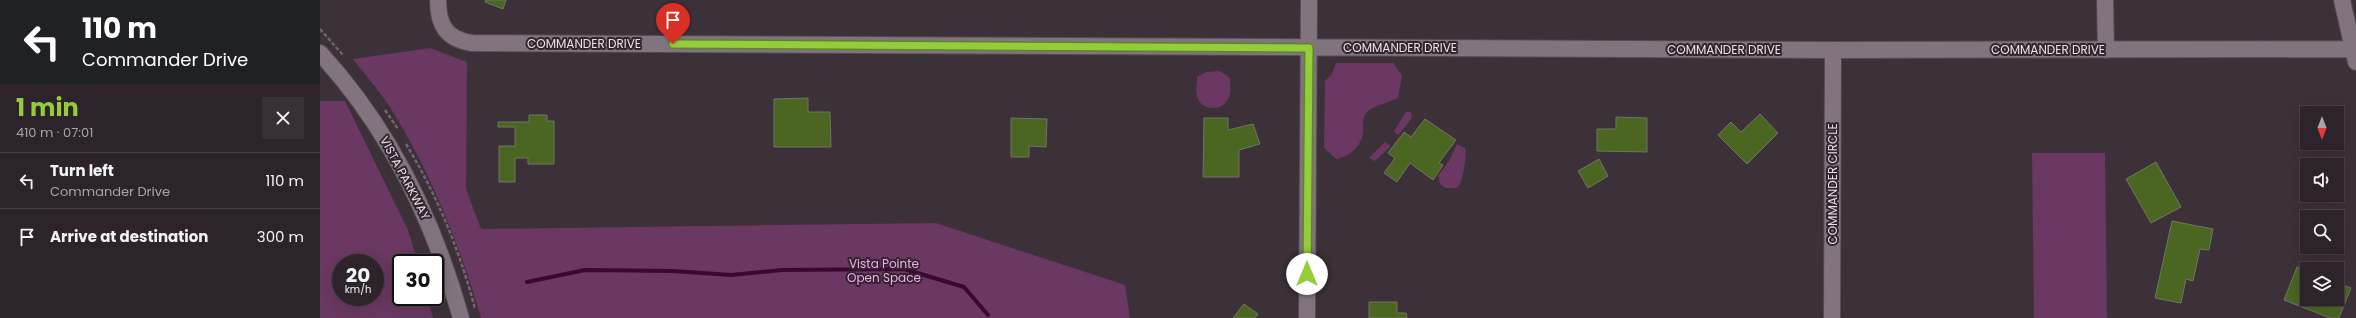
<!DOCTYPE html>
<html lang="en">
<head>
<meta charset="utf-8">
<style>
  body { margin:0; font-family:Poppins,sans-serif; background:#393037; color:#f1f3f6; height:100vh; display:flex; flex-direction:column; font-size:15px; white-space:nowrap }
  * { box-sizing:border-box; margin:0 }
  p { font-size:13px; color:#a7a4a9 }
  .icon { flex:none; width:22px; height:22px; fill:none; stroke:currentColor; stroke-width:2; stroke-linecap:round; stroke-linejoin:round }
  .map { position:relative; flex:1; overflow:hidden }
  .drawer { display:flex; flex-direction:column; background:#2d242b; width:320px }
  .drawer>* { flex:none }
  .top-card { background:#202124; color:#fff; overflow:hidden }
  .needle { width:26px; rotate:180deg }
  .controls { position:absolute; left:1980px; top:106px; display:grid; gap:8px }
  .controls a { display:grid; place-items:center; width:44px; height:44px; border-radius:0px; background:#2d242b; box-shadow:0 4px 16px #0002,0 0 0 1px #484147; font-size:20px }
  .speed { position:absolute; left:12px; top:254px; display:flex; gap:8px; font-size:20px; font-weight:700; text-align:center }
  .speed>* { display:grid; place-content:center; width:52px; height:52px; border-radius:50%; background:#2d242b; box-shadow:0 4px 16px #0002,0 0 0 1px #484147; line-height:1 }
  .speed small { font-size:10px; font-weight:400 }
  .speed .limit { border:2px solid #111; border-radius:6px; background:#fff; color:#111 }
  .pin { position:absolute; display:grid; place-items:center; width:34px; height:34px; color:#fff; margin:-41px -17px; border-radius:50% 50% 50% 0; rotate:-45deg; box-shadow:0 0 4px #0007 }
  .pin .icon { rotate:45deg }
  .me { position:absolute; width:44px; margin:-22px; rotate:0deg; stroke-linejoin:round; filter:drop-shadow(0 0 3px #0008) }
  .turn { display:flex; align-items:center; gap:14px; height:84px; padding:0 16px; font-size:18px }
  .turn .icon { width:52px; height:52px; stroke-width:2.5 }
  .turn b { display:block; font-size:28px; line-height:34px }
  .round { display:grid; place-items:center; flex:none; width:42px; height:42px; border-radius:0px; background:#393037 }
  .summary { display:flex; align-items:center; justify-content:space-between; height:68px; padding:0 16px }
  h1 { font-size:24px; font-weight:700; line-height:30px; color:#94cc3c }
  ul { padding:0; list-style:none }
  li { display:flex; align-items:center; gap:12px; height:56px; padding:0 16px; border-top:1px solid #484147 }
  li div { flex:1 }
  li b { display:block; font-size:15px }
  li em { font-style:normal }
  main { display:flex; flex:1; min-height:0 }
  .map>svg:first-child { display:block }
  .green { fill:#6a3862; fill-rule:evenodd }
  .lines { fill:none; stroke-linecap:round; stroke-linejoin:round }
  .stream { stroke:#3d0636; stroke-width:4 }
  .building { fill:#4a6621; stroke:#6f7568 }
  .minor-casing { stroke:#554c53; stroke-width:18 }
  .path { stroke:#70656d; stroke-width:2.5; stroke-dasharray:4 2; stroke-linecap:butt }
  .minor { stroke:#81747e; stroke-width:16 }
  .route-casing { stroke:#608527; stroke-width:10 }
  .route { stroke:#94cc3c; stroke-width:7 }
  .labels { text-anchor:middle; stroke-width:4; stroke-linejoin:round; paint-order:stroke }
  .street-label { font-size:12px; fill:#e8e1e6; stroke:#31262f }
  .park-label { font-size:12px; fill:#f9a9eb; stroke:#31262f }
</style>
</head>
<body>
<main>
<section class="drawer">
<div class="top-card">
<div class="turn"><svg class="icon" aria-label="left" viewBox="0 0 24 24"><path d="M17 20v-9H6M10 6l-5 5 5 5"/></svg><div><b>110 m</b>Commander Drive</div></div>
</div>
<div class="summary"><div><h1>1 min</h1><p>410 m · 07:01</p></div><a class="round"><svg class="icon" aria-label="close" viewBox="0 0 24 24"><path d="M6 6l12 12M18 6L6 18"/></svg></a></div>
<ul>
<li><svg class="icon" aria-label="left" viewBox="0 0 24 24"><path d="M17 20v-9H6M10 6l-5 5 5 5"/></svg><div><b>Turn left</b><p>Commander Drive</p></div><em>110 m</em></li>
<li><svg class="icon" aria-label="arrive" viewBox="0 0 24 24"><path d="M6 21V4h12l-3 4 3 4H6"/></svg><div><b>Arrive at destination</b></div><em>300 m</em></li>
</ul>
</section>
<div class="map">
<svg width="2036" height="318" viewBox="0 0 2036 318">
  <rect width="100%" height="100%" fill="#3c3039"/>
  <!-- green -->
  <path class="green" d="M 110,48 L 147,62 L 146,189 L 161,229 L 616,223 L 805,285 L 810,318 L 161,318 C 140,245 113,178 73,112 C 62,94 46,76 33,59 Z
    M 1016,63 L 1073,63 L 1082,75 L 1078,98 C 1070,102 1051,107 1047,112 C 1041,119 1044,125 1043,133 C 1041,147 1029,157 1016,159 L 1004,148 L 1005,81 L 1012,74 Z
    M 900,71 L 910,78 C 910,85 912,93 908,99 C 903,111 883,111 878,99 C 875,92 877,85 877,77 L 886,72 Z
    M 0,101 L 25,101 L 88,230 L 98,263 L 81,263 L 81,297 L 107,297 L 113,318 L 0,318 ZM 21,263 L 55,263 L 55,297 L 21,297 Z
    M 1086,112 L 1091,112 L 1092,118 L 1079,134 L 1076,134 L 1074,131 Z
    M 1065,142 L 1071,146 L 1055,161 L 1049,158 Z
    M 1137,144 L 1145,148 C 1147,155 1143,184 1137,188 L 1125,188 L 1120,184 L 1118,176 L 1129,161 Z
    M 1712,153 L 1785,153 L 1787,318 L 1714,318 Z"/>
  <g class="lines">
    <!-- stream -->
    <path class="stream" d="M 207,282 L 265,270 L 353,271 L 411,275 L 462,270 L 584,269 L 644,287 L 668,315"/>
  </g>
  <!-- building -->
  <path class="building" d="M 166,0 L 186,0 L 183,9 L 165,2 Z
    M 488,98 L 488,112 L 510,112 L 511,147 L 454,147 L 454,99 Z
    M 1440,114 L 1458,133 L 1427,164 L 1398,135 L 1411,122 L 1421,132 Z
    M 209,115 L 227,115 L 227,121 L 234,121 L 234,164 L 208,164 L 208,158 L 195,158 L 195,182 L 179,182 L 179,146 L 195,146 L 195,127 L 178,127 L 178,122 L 209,122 Z
    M 1296,117 L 1327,118 L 1327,152 L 1277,151 L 1277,129 L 1296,129 Z
    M 691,118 L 727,119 L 726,147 L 709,146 L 709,157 L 691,157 Z
    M 884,118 L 908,118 L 908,130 L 933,124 L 940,144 L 919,150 L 919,177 L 883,177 Z
    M 1105,119 L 1136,140 L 1119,163 L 1123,165 L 1113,180 L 1090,163 L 1077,182 L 1064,173 L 1075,158 L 1068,153 L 1084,132 L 1091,137 Z
    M 1279,159 L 1288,176 L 1268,188 L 1258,171 Z
    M 1836,162 L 1861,207 L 1831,223 L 1806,179 Z
    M 1852,221 L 1893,229 L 1889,250 L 1880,249 L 1873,281 L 1866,279 L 1861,303 L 1835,298 Z
    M 1977,267 L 1987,271 L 1987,299 L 2017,299 L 2017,283 L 2031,288 L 2019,318 L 2010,318 L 1964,300 Z
    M 1049,302 L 1077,302 L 1077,313 L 1086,313 L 1087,318 L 1049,318 Z
    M 924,304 L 938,314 L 935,318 L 913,318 Z"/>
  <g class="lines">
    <!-- minor casing -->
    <g class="minor-casing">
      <path id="minor" d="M 118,0 C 118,25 126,39 152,43 L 1513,50 L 2033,49
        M 1785,0 L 1786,50
        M 2022,0 L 2036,62
        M 0,53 C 69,128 114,221 141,318
        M 987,318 L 989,0
        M 1512,318 L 1513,50"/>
    </g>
    <!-- path -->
    <path class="path" d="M 0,29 L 23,55
      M 65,110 L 78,129
      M 86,144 C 117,195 140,251 155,309"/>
    <!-- minor -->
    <use href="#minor" class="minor"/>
  </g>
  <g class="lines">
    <!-- route casing -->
    <g class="route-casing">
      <path id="route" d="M 353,44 L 989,48 L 987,274"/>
    </g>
    <!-- route -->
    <use href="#route" class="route"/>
  </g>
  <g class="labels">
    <!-- street labels -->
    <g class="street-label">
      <text x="264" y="48">COMMANDER DRIVE</text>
      <text x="1080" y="52">COMMANDER DRIVE</text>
      <text x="1404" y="54">COMMANDER DRIVE</text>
      <text x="1728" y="54">COMMANDER DRIVE</text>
      <text transform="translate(85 178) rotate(62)" y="4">VISTA PARKWAY</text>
      <text transform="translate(1513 184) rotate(-90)" y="4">COMMANDER CIRCLE</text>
    </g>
    <!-- park labels -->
    <g class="park-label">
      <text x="564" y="268">Vista Pointe<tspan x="564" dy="14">Open Space</tspan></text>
    </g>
  </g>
</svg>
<div class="controls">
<a><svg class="needle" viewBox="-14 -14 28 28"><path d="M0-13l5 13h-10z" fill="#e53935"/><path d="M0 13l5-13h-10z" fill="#a7a4a9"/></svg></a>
<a><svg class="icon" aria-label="sound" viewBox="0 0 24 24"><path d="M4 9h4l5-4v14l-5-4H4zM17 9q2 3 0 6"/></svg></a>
<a><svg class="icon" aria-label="search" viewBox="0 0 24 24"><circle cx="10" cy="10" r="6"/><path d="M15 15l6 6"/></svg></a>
<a><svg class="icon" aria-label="layers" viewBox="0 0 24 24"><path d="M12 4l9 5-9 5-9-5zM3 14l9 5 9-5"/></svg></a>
</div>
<div class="speed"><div>20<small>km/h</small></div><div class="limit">30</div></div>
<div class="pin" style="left:353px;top:44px;background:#d93025"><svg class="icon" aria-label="arrive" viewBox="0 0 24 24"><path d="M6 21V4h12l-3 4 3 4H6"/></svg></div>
<svg class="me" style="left:987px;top:274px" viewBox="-20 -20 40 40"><circle r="19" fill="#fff"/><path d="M0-13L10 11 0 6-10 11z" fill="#94cc3c"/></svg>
</div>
</main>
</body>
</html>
